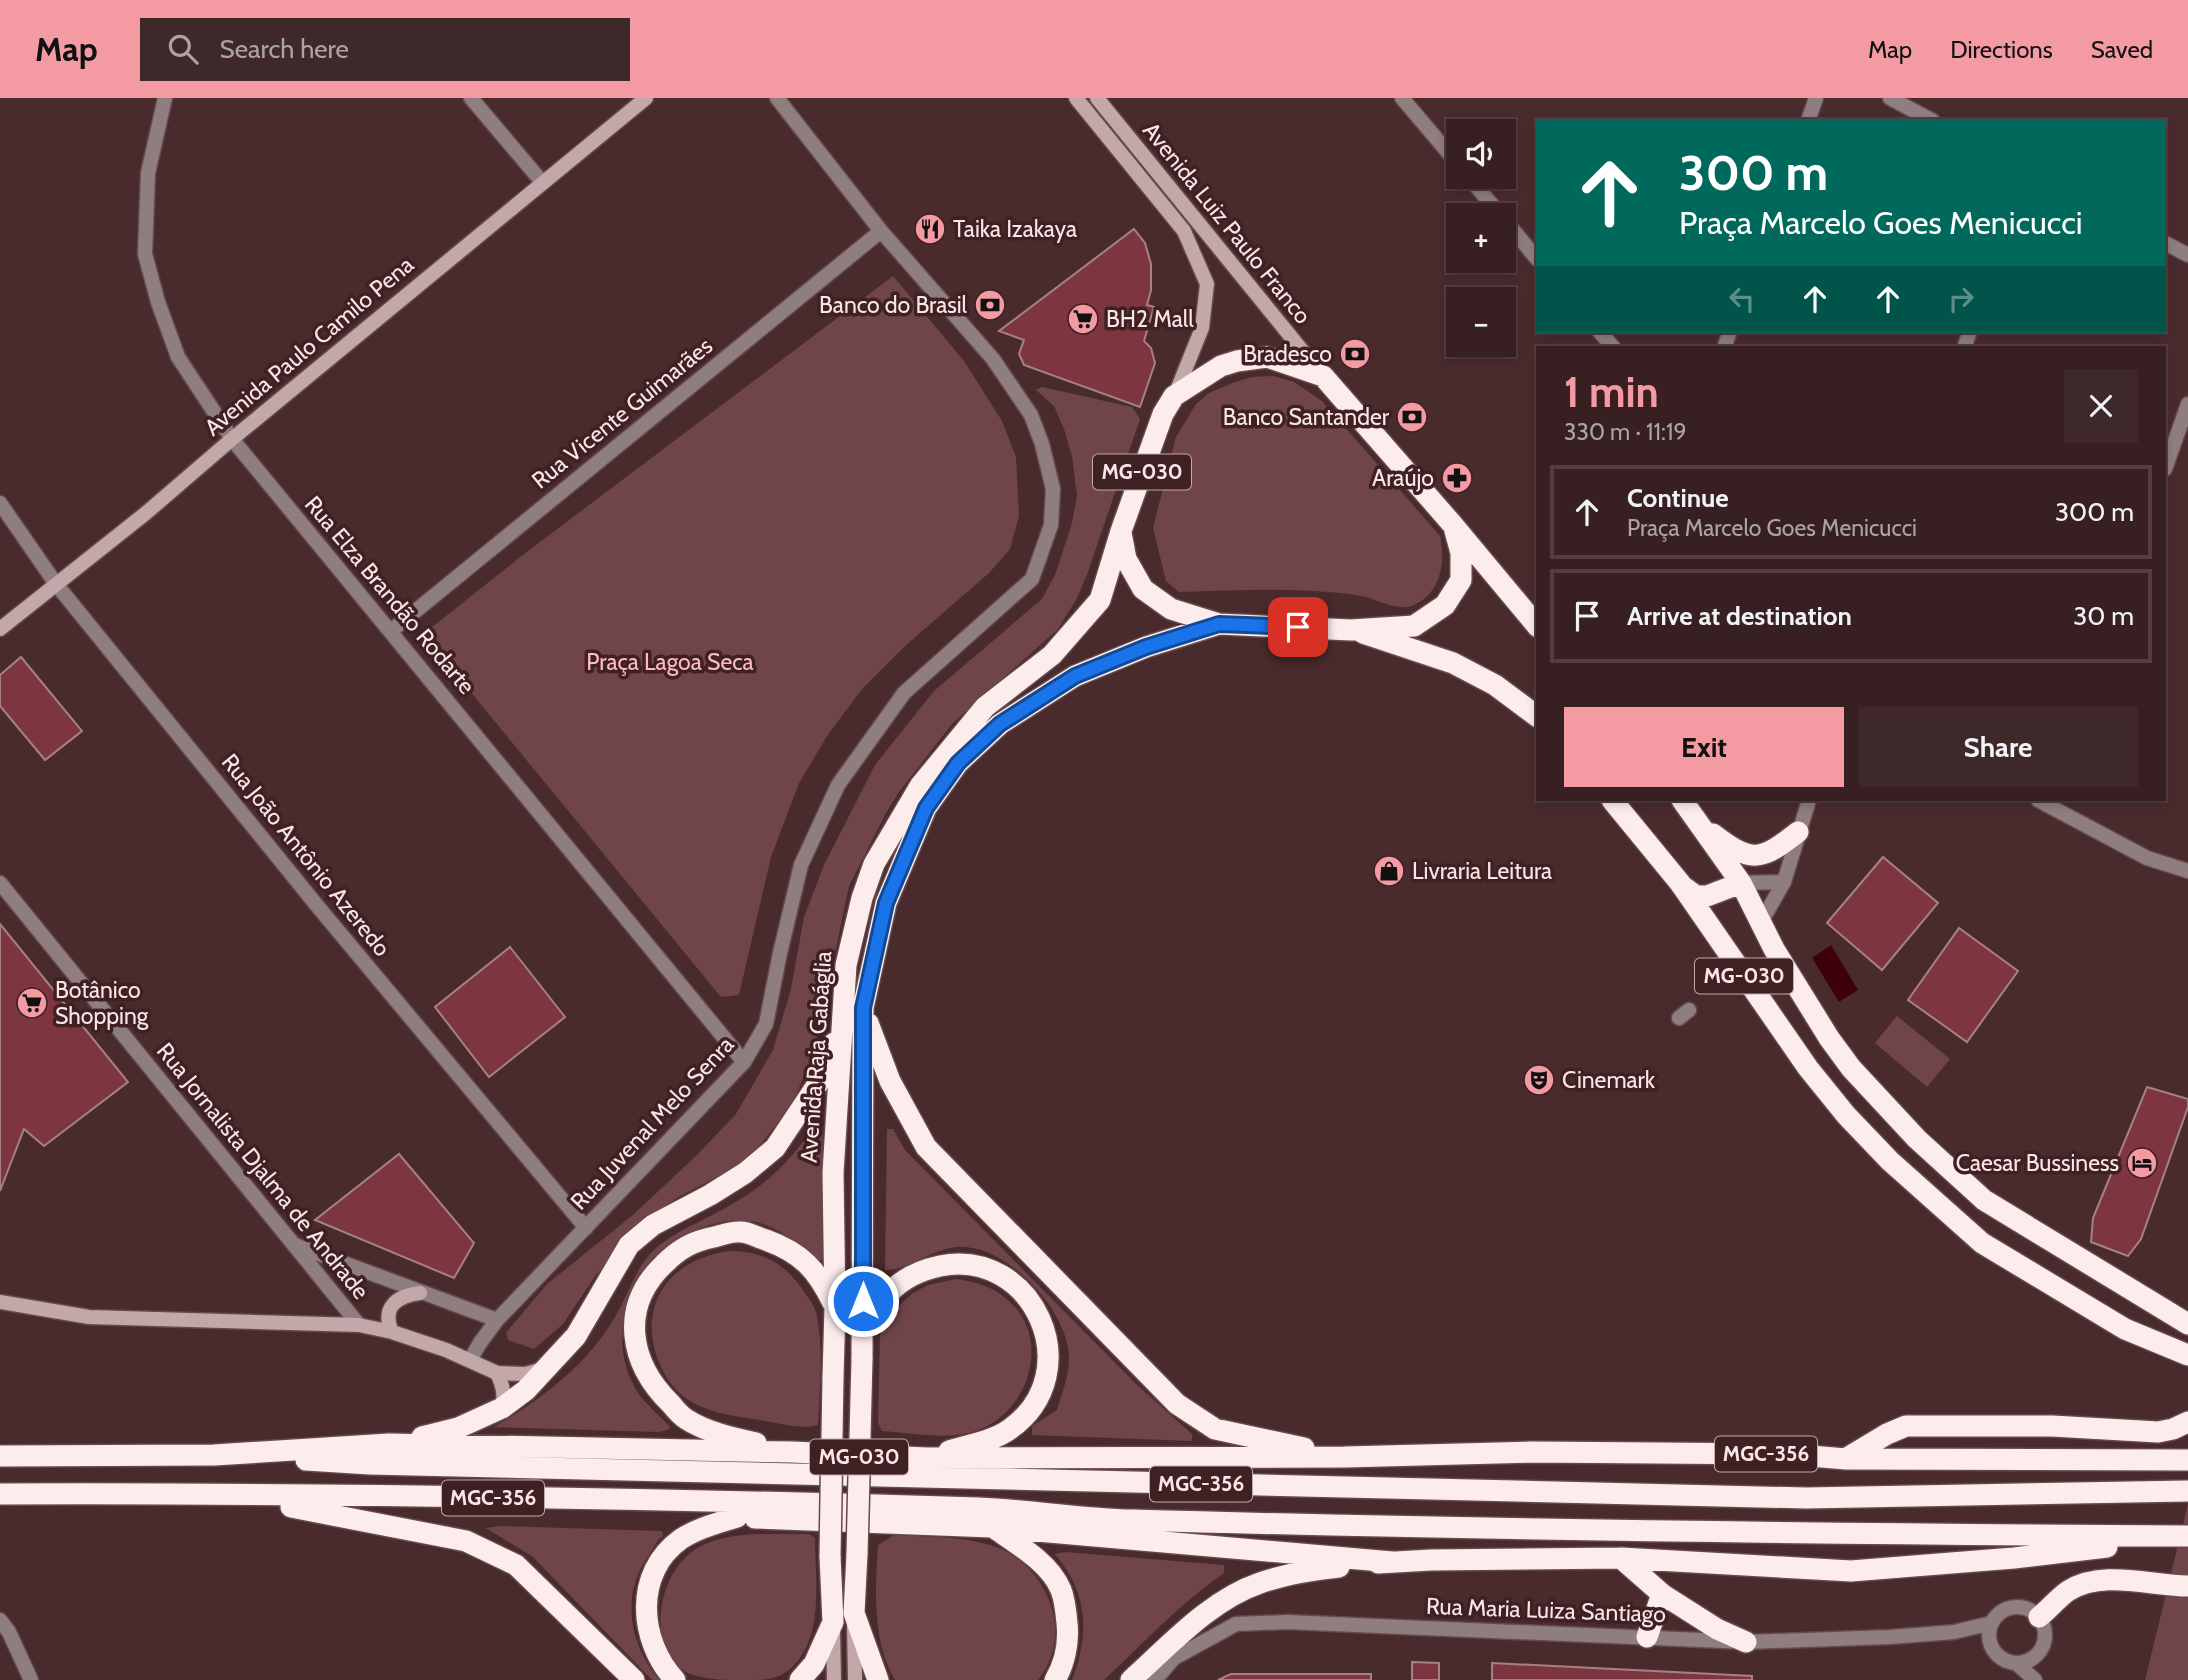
<!DOCTYPE html>
<html lang="en">
<head>
<meta charset="utf-8">
<style>
  body { margin:0; font-family:Cabin,sans-serif; background:#3f282a; color:#f1f3f6; height:100vh; display:flex; flex-direction:column; font-size:26px; white-space:nowrap }
  * { box-sizing:border-box; margin:0 }
  p { font-size:23px; color:#aba3a5 }
  .icon { flex:none; width:38px; height:38px; fill:none; stroke:currentColor; stroke-width:2; stroke-linecap:round; stroke-linejoin:round }
  .map { position:relative; flex:1; overflow:hidden }
  .details { position:absolute; left:1536px; top:248px; width:630px; height:455px; display:flex; flex-direction:column; background:#382022; border-radius:0px; box-shadow:0 4px 10px #0003,0 0 0 2px #523e40 }
  .details>* { flex:none }
  .guide { position:absolute; left:1536px; top:21px; width:630px; height:214px; border-radius:0px; box-shadow:0 4px 10px #0003,0 0 0 2px #523e40; background:#00695c; color:#fff; overflow:hidden }
  .fabs { position:absolute; left:1446px; top:21px; display:grid; gap:14px }
  .fabs a { display:grid; place-items:center; width:70px; height:70px; border-radius:0px; background:#382022; box-shadow:0 4px 10px #0003,0 0 0 2px #523e40; font-size:35px }
  .pin { position:absolute; display:grid; place-items:center; width:60px; height:60px; color:#fff; margin:-30px; border-radius:14px; box-shadow:0 4px 10px #0006 }
  .me { position:absolute; width:77px; margin:-38px; rotate:0deg; stroke-linejoin:round; filter:drop-shadow(0 0 5px #0008) }
  .turn { display:flex; align-items:center; gap:24px; height:147px; padding:0 28px; font-size:32px }
  .turn .icon { width:91px; height:91px; stroke-width:2.5 }
  .turn b { display:block; font-size:49px; line-height:60px }
  .lanes { display:flex; align-items:center; height:66px; padding:0 28px; background:#0003; justify-content:center; gap:35px; direction:ltr }
  .lanes .off { opacity:.35 }
  .round { display:grid; place-items:center; flex:none; width:74px; height:74px; border-radius:0px; background:#3f282a }
  .headline { display:flex; align-items:center; justify-content:space-between; height:119px; padding:0 28px }
  h1 { font-size:42px; font-weight:700; line-height:52px; color:#f49aa2 }
  .primary-button { display:flex; gap:14px; margin-top:auto; padding:14px 28px }
  .primary-button a { flex:1; height:80px; border-radius:0px; background:#f49aa2; color:#111; font-size:28px; font-weight:700; line-height:80px; text-align:center }
  .primary-button a+a { background:#3f282a; color:#f1f3f6 }
  ul { padding:0; list-style:none }
  li { display:flex; align-items:center; gap:21px; height:94px; margin:0 14px 10px; padding:0 14px; border:4px solid #523e40; border-radius:0px }
  li div { flex:1 }
  li b { display:block; font-size:26px }
  li em { font-style:normal }
  header { display:flex; align-items:center; gap:42px; box-sizing:border-box; height:98px; padding:0 35px; background:#f49aa2; color:#111 }
  header strong { font-size:33px }
  nav { display:flex; gap:38px; margin-inline-start:auto; font-size:24px }
  .search { width:490px; height:63px; background:#3f282a; display:flex; align-items:center; gap:18px; box-sizing:border-box; padding:0 24px; border-radius:0px; color:#aba3a5; font-size:26px }
  .map>svg:first-child { display:block }
  .green { fill:#704549 }
  .water { fill:#3f000e }
  .building { fill:#7d363f; stroke:#a68184; stroke-width:2 }
  .lines { fill:none; stroke-linecap:round; stroke-linejoin:round }
  .street-casing { stroke:#66494b; stroke-width:17 }
  .secondary-casing { stroke:#66494b; stroke-width:17 }
  .highway-casing { stroke:#66494b; stroke-width:24 }
  .street { stroke:#8f7e7f; stroke-width:14 }
  .secondary { stroke:#c2a8a9; stroke-width:14 }
  .highway { stroke:#fdecec; stroke-width:21 }
  .highway-bridge-casing { stroke:#66494b; stroke-width:24; stroke-linecap:butt }
  .highway-bridge { stroke:#fdecec; stroke-width:21 }
  .route-casing { stroke:#114b97; stroke-width:18 }
  .route { stroke:#1a73e8; stroke-width:12 }
  .labels { text-anchor:middle; stroke-width:7; stroke-linejoin:round; paint-order:stroke }
  .shield { fill:#3f2124; stroke:#c3abac; stroke-width:2 }
  .shield-label { font-size:21px; font-weight:bold; fill:#fbe6e7 }
  .street-label { font-size:23px; fill:#fbe6e7; stroke:#3f2124 }
  .poi-label { font-size:23px; fill:#fbe6e7; stroke:#3f2124; text-anchor:start }
  .park-label { font-size:23px; fill:#fdbabf; stroke:#3f2124 }
</style>
</head>
<body>
<header>
<strong>Map</strong>
<div class="search"><svg class="icon" aria-label="search" viewBox="0 0 24 24"><circle cx="10" cy="10" r="6"/><path d="M15 15l6 6"/></svg>Search here</div>
<nav><a>Map</a><a>Directions</a><a>Saved</a></nav>
</header>
<div class="map">
<svg width="2188" height="1582" viewBox="0 0 2188 1582">
  <rect width="100%" height="100%" fill="#4a2b2d"/>
  <!-- green -->
  <path class="green" d="M 893,178 L 964,263 L 1002,323 L 1016,359 L 1019,418 L 1010,451 L 989,475 L 905,548 L 862,591 L 827,638 L 799,685 L 771,759 L 739,897 L 721,899 L 428,542 L 431,530 L 524,456 Z
    M 1274,278 L 1294,284 L 1322,303 L 1440,438 C 1446,463 1441,495 1414,507 C 1398,515 1373,499 1357,497 C 1298,489 1239,492 1179,494 L 1166,483 L 1153,430 L 1176,339 L 1196,306 L 1209,295 L 1235,284 L 1252,279 Z
    M 1042,289 L 1132,309 L 1140,321 L 1088,474 L 1077,500 L 1058,531 L 952,626 L 899,694 L 886,715 L 849,788 L 815,950 L 793,1005 L 760,1047 L 734,1070 L 680,1098 L 647,1119 L 596,1177 L 563,1226 L 534,1251 L 508,1242 L 506,1235 L 547,1186 L 633,1117 L 698,1056 L 736,1016 L 773,952 L 791,891 L 804,819 L 824,767 L 875,667 L 934,593 L 1042,501 L 1055,477 L 1072,425 L 1077,398 L 1072,358 L 1064,331 L 1054,308 L 1036,292 Z
    M 1897,918 L 1950,961 L 1927,989 L 1875,945 Z
    M 817,1023 L 822,1024 L 825,1158 L 819,1164 C 801,1147 780,1130 756,1124 C 738,1120 720,1123 703,1129 C 641,1149 603,1223 632,1284 C 640,1303 657,1314 670,1329 L 668,1332 L 659,1334 L 494,1329 C 542,1301 587,1267 615,1219 C 629,1196 635,1169 656,1150 C 673,1135 696,1126 716,1115 C 762,1091 789,1067 817,1023 Z
    M 887,1031 L 893,1031 L 905,1052 L 1137,1287 L 1192,1336 L 1192,1343 L 1032,1337 L 1032,1328 L 1057,1312 C 1063,1292 1072,1270 1068,1249 C 1060,1207 1011,1153 966,1149 C 936,1146 911,1173 885,1172 Z
    M 729,1153 C 765,1153 785,1166 805,1195 C 809,1201 814,1207 816,1214 C 824,1250 820,1290 818,1327 C 801,1332 777,1325 760,1322 C 735,1318 704,1315 683,1298 C 671,1289 662,1273 657,1259 C 638,1202 673,1161 729,1153 Z
    M 956,1181 C 978,1184 997,1190 1013,1207 C 1051,1246 1026,1316 978,1332 C 949,1343 912,1335 882,1333 L 878,1325 L 880,1236 L 895,1211 L 913,1195 L 928,1187 Z
    M 2188,1406 L 2188,1582 L 2145,1582 Z
    M 501,1428 L 662,1433 L 663,1438 L 658,1442 C 650,1456 639,1470 635,1485 C 625,1519 637,1557 660,1582 L 652,1582 L 533,1459 L 486,1430 Z
    M 809,1436 L 815,1440 C 815,1477 823,1528 800,1560 C 783,1582 771,1582 745,1582 C 726,1582 705,1582 688,1575 C 643,1549 658,1472 699,1449 C 732,1432 772,1437 809,1436 Z
    M 894,1437 C 927,1439 965,1438 996,1449 C 1048,1468 1075,1537 1038,1582 L 895,1582 C 872,1542 875,1492 878,1447 Z
    M 1065,1454 L 1224,1467 L 1224,1475 C 1179,1506 1144,1545 1104,1582 L 1072,1582 C 1090,1535 1088,1495 1055,1456 Z"/>
  <!-- water -->
  <path class="water" d="M 1831,847 L 1858,892 L 1839,904 L 1812,860 Z"/>
  <!-- building -->
  <path class="building" d="M 1134,131 L 1145,145 L 1151,166 L 1151,192 L 1147,207 L 1154,209 L 1144,243 L 1151,250 L 1155,265 L 1140,309 L 1024,267 L 1019,256 L 1024,242 L 999,233 Z
    M 21,559 L 82,633 L 45,662 L 0,608 L 0,577 Z
    M 1883,759 L 1938,805 L 1882,872 L 1827,825 Z
    M 0,826 L 128,984 L 44,1048 L 24,1031 L 0,1093 Z
    M 1959,830 L 2018,873 L 1967,944 L 1908,902 Z
    M 510,849 L 565,919 L 489,979 L 435,909 Z
    M 2147,989 L 2188,1001 L 2188,1009 L 2141,1141 L 2128,1158 L 2091,1144 L 2093,1120 Z
    M 399,1056 L 474,1145 L 454,1180 L 315,1122 Z
    M 1412,1564 L 1439,1565 L 1439,1582 L 1412,1582 Z
    M 1492,1565 L 1752,1578 L 1752,1582 L 1492,1582 Z
    M 1231,1576 L 1371,1576 L 1371,1582 L 1218,1582 Z"/>
  <g class="lines">
    <!-- street casing -->
    <g class="street-casing">
      <path id="street" d="M 165,0 L 148,75 L 145,156 L 158,204 L 178,259 L 232,341 L 744,964
        M 471,0 L 542,84
        M 1402,0 L 1458,66
        M 1890,0 L 1933,23
        M 1808,23 L 1816,0
        M 1468,79 L 1501,117
        M 1503,120 L 1538,162
        M 2165,145 L 2188,157
        M 1599,233 L 1614,250
        M 1724,250 L 1730,233
        M 1964,250 L 1970,233
        M 2165,371 L 2188,306
        M 0,405 L 56,486 L 319,810 L 586,1130
        M 391,533 L 881,133
        M 2038,702 L 2147,760 L 2188,773
        M 0,785 L 359,1227
        M 1741,785 L 1784,784
        M 1761,824 L 1784,784 L 1809,702
        M 1679,920 L 1689,912
        M 295,1147 L 497,1222
        M 470,1262 L 480,1245 L 497,1222 L 744,964 L 766,926 L 780,855 L 801,767 L 838,687 L 904,595 L 1032,481 L 1051,427 L 1053,391 L 1042,346 L 1031,317 L 993,261 L 881,133 L 777,0
        M1989 1537a28 28 0 1 1 56 0a28 28 0 1 1-56 0Z
        M 0,1522 L 9,1534 L 31,1582
        M 2016,1565 L 2035,1582
        M 1155,1582 L 1174,1560 L 1236,1526 L 1287,1524 L 1746,1544 L 1890,1539 L 1954,1534 L 1992,1525"/>
    </g>
    <!-- secondary casing -->
    <g class="secondary-casing">
      <path id="secondary" d="M 1076,0 L 1184,133 L 1207,186 L 1202,230 L 1175,297
        M 1097,0 L 1322,277
        M 0,531 L 146,415 L 232,341 L 646,0
        M 0,1204 L 89,1219 L 359,1227 L 392,1234 L 446,1252 L 497,1275 L 526,1276 L 543,1271
        M 392,1234 C 381,1209 397,1198 420,1195
        M 497,1275 C 503,1288 505,1296 502,1310
        M 854,1527 L 855,1582
        M 833,1529 L 834,1582"/>
    </g>
    <!-- highway casing -->
    <g class="highway-casing">
      <path id="highway" d="M 1121,435 L 1126,461 L 1143,491 L 1171,511 L 1219,526 L 1351,532 L 1414,528 L 1445,507 L 1461,482 L 1461,455 L 1455,433
        M 1363,535 L 1453,565 L 1495,587 L 1538,619
        M 1612,702 L 1680,785 L 1808,970 L 1846,1017 L 1890,1063 L 1982,1145 L 2125,1231 L 2188,1257
        M 1682,702 L 1741,785 L 1774,851 L 1829,940 L 1851,970 L 1917,1041 L 1984,1102 L 2188,1226
        M 1713,736 C 1752,766 1761,763 1798,734
        M 1681,787 L 1696,798 L 1707,798 L 1741,785
        M 868,925 L 890,983 L 926,1049 L 1177,1306 L 1215,1331 L 1304,1350
        M 863,1230 C 871,1218 879,1205 889,1195 C 902,1181 921,1172 940,1168 C 1033,1149 1090,1274 1010,1331 C 994,1343 968,1347 949,1353
        M 862,1261 L 863,910 L 886,805 L 926,710 L 958,665 L 1000,626 L 1075,578 L 1146,549 L 1219,526
        M 833,1279 L 835,1209 L 833,1075 L 846,867 L 862,800 L 874,766 L 920,688 L 985,609 L 1052,557 L 1100,502 L 1121,433 L 1163,316 L 1174,298 L 1221,268 L 1237,263 L 1267,259 L 1323,278 L 1453,427 L 1538,529
        M 422,1339 L 458,1330 L 502,1310 L 526,1292 L 576,1238 L 629,1147 L 653,1127 L 710,1097 L 745,1075 L 775,1050 L 821,981 L 834,945
        M 756,1345 C 733,1340 706,1334 686,1321 C 680,1317 675,1311 671,1306 C 629,1265 619,1209 664,1166 C 679,1151 693,1143 714,1139 C 722,1137 733,1133 741,1134 C 749,1134 758,1140 766,1142 C 802,1155 817,1172 833,1205
        M 0,1358 L 214,1357 L 389,1346 L 792,1354 L 927,1360 L 1345,1359 L 1532,1354 L 1787,1356 L 1846,1361 L 2188,1362
        M 1847,1360 L 1887,1336 L 1906,1328 L 2052,1328 L 2158,1334 L 2173,1331 L 2188,1324
        M 306,1362 L 370,1366 L 1806,1400 L 2188,1393
        M 0,1396 C 326,1395 653,1400 979,1410 C 1030,1412 1081,1421 1132,1422 C 1484,1432 1836,1436 2188,1438
        M 291,1409 L 466,1443 L 516,1467 L 634,1582
        M 755,1420 L 992,1429 L 1392,1464
        M 994,1430 C 1017,1446 1050,1465 1061,1492 C 1065,1502 1066,1514 1067,1525 C 1069,1544 1065,1565 1055,1582
        M 857,1456 L 854,1515 L 878,1582
        M 1621,1460 L 1662,1496 L 1647,1539
        M 1378,1465 L 1431,1462 L 1621,1460 L 1851,1473 L 2014,1460 L 2107,1449
        M 1662,1496 L 1717,1531 L 1746,1544
        M 2039,1519 C 2049,1511 2058,1500 2068,1493 C 2102,1471 2151,1488 2188,1488
        M 675,1582 C 639,1543 633,1475 681,1441 C 698,1430 718,1425 737,1419
        M 800,1582 L 814,1566 L 833,1524 L 830,1458
        M 1131,1582 C 1170,1547 1210,1502 1260,1485 C 1285,1476 1311,1472 1339,1469"/>
    </g>
    <!-- street -->
    <use href="#street" class="street"/>
    <!-- secondary -->
    <use href="#secondary" class="secondary"/>
    <!-- highway -->
    <use href="#highway" class="highway"/>
    <!-- highway-bridge casing -->
    <g class="highway-bridge-casing">
      <path id="highway-bridge" d="M 857,1456 L 862,1261
        M 830,1458 L 833,1279"/>
    </g>
    <!-- highway-bridge -->
    <use href="#highway-bridge" class="highway-bridge"/>
  </g>
  <g class="lines">
    <!-- route casing -->
    <g class="route-casing">
      <path id="route" d="M 863,1203 L 863,910 L 886,805 L 926,710 L 958,665 L 1000,626 L 1075,578 L 1146,549 L 1219,526 L 1298,529"/>
    </g>
    <!-- route -->
    <use href="#route" class="route"/>
  </g>
  <!-- icons -->
  <defs>
    <g id="restaurant-disc" transform="scale(1.575)"><circle r="9.5" fill="#f49aa2" stroke="#3f2124"/><path d="M-5-6h1v4h1v-4h1v4h1v-4h1v5L-1.5 .5V6h-2V.5L-5-1ZM5-6V6H3V1.5H1.5Q1.5-4 5-6Z" fill="#111"/></g>
    <g id="bank-disc" transform="scale(1.575)"><circle r="9.5" fill="#f49aa2" stroke="#3f2124"/><path d="M-6-4H6V4H-6ZM0-2.3a2.3 2.3 0 1 0 0 4.6a2.3 2.3 0 1 0 0-4.6Z" fill="#111"/></g>
    <g id="supermarket-disc" transform="scale(1.575)"><circle r="9.5" fill="#f49aa2" stroke="#3f2124"/><path d="M-6-5.5h2.5l.6 2H6L4.5 2H-2.5L-4.4-4H-6ZM-1.5 3.2a1.3 1.3 0 1 0 .1 0ZM3 3.2a1.3 1.3 0 1 0 .1 0Z" fill="#111"/></g>
    <g id="pharmacy-disc" transform="scale(1.575)"><circle r="9.5" fill="#f49aa2" stroke="#3f2124"/><path d="M-2-6h4v4h4v4h-4v4h-4v-4h-4v-4h4Z" fill="#111"/></g>
    <g id="shop-disc" transform="scale(1.575)"><circle r="9.5" fill="#f49aa2" stroke="#3f2124"/><path d="M-5-2.5h2.3a2.7 3.5 0 0 1 5.4 0H5L5.5 6h-11ZM-1.5-2.5h3a1.5 2.3 0 0 0-3 0Z" fill="#111"/></g>
    <g id="theatre-disc" transform="scale(1.575)"><circle r="9.5" fill="#f49aa2" stroke="#3f2124"/><path d="M-5-5.5Q0-4 5-5.5V0Q5 5 0 6Q-5 5-5 0ZM-3.3-2.5H-1v1.5H-3.3ZM1-2.5H3.3v1.5H1ZM-2.8 1Q0 5.5 2.8 1Z" fill="#111"/></g>
    <g id="hotel-disc" transform="scale(1.575)"><circle r="9.5" fill="#f49aa2" stroke="#3f2124"/><path d="M-6-4.5h1.5V1H6V5H4.5V3h-9V5H-6ZM-4 0a1.8 1.8 0 1 1 3.6 0ZM.5 0V-2.5h3Q6-2.5 6 0Z" fill="#111"/></g>
  </defs>
  <g fill-rule="evenodd">
    <use href="#restaurant-disc" x="930" y="131"/>
    <use href="#bank-disc" x="990" y="207"/>
    <use href="#supermarket-disc" x="1083" y="221"/>
    <use href="#bank-disc" x="1355" y="256"/>
    <use href="#bank-disc" x="1412" y="319"/>
    <use href="#pharmacy-disc" x="1457" y="380"/>
    <use href="#shop-disc" x="1389" y="773"/>
    <use href="#supermarket-disc" x="32" y="905"/>
    <use href="#theatre-disc" x="1539" y="982"/>
    <use href="#hotel-disc" x="2142" y="1065"/>
  </g>
  <g class="labels">
    <!-- shield labels -->
    <g class="shield">
      <rect x="1093" y="356.5" width="98" height="35" rx="5"/>
      <rect x="1695" y="860.5" width="98" height="35" rx="5"/>
      <rect x="1715" y="1338.5" width="102" height="35" rx="5"/>
      <rect x="810" y="1341.5" width="98" height="35" rx="5"/>
      <rect x="1150" y="1368.5" width="102" height="35" rx="5"/>
      <rect x="442" y="1382.5" width="102" height="35" rx="5"/>
    </g>
    <g class="shield-label">
      <text x="1142" y="381">MG-030</text>
      <text x="1744" y="885">MG-030</text>
      <text x="1766" y="1363">MGC-356</text>
      <text x="859" y="1366">MG-030</text>
      <text x="1201" y="1393">MGC-356</text>
      <text x="493" y="1407">MGC-356</text>
    </g>
    <!-- street labels -->
    <g class="street-label">
      <text transform="translate(1227 125) rotate(51)" y="8">Avenida Luiz Paulo Franco</text>
      <text transform="translate(309 248) rotate(-40)" y="8">Avenida Paulo Camilo Pena</text>
      <text transform="translate(622 315) rotate(-39)" y="8">Rua Vicente Guimarães</text>
      <text transform="translate(390 497) rotate(50)" y="8">Rua Elza Brandão Rodarte</text>
      <text transform="translate(306 757) rotate(51)" y="8">Rua João Antônio Azeredo</text>
      <text transform="translate(816 959) rotate(-86)" y="8">Avenida Raja Gabáglia</text>
      <text transform="translate(652 1025) rotate(-47)" y="8">Rua Juvenal Melo Senra</text>
      <text transform="translate(263 1073) rotate(51)" y="8">Rua Jornalista Djalma de Andrade</text>
      <text transform="translate(1546 1512) rotate(2)" y="8">Rua Maria Luiza Santiago</text>
    </g>
    <!-- poi labels -->
    <g class="poi-label">
      <text x="953" y="139">Taika Izakaya</text>
      <text x="967" y="215" text-anchor="end">Banco do Brasil</text>
      <text x="1106" y="229">BH2 Mall</text>
      <text x="1332" y="264" text-anchor="end">Bradesco</text>
      <text x="1389" y="327" text-anchor="end">Banco Santander</text>
      <text x="1434" y="388" text-anchor="end">Araújo</text>
      <text x="1412" y="781">Livraria Leitura</text>
      <text x="55" y="900">Botânico<tspan x="55" dy="26">Shopping</tspan></text>
      <text x="1562" y="990">Cinemark</text>
      <text x="2119" y="1073" text-anchor="end">Caesar Bussiness</text>
    </g>
    <!-- park labels -->
    <g class="park-label">
      <text x="670" y="572">Praça Lagoa Seca</text>
    </g>
  </g>
</svg>
<div class="fabs">
<a><svg class="icon" aria-label="sound" viewBox="0 0 24 24"><path d="M4 9h4l5-4v14l-5-4H4zM17 9q2 3 0 6"/></svg></a>
<a>+</a>
<a>−</a>
</div>
<div class="pin" style="left:1298px;top:529px;background:#d93025"><svg class="icon" aria-label="arrive" viewBox="0 0 24 24"><path d="M6 21V4h12l-3 4 3 4H6"/></svg></div>
<svg class="me" style="left:863px;top:1203px" viewBox="-20 -20 40 40"><circle r="17" fill="#1a73e8" stroke="#fff" stroke-width="3"/><path d="M0-11L8 9 0 5-8 9z" fill="#fff"/></svg>
<div class="guide">
<div class="turn"><svg class="icon" aria-label="ahead" viewBox="0 0 24 24"><path d="M12 20V5M6 11l6-6 6 6"/></svg><div><b>300 m</b>Praça Marcelo Goes Menicucci</div></div>
<div class="lanes"><svg class="icon off" aria-label="left" viewBox="0 0 24 24"><path d="M17 20v-9H6M10 6l-5 5 5 5"/></svg><svg class="icon" aria-label="ahead" viewBox="0 0 24 24"><path d="M12 20V5M6 11l6-6 6 6"/></svg><svg class="icon" aria-label="ahead" viewBox="0 0 24 24"><path d="M12 20V5M6 11l6-6 6 6"/></svg><svg class="icon off" aria-label="right" viewBox="0 0 24 24"><path d="M7 20v-9h11M14 6l5 5-5 5"/></svg></div>
</div>
<section class="details">
<div class="headline"><div><h1>1 min</h1><p>330 m · 11:19</p></div><a class="round"><svg class="icon" aria-label="close" viewBox="0 0 24 24"><path d="M6 6l12 12M18 6L6 18"/></svg></a></div>
<ul>
<li><svg class="icon" aria-label="ahead" viewBox="0 0 24 24"><path d="M12 20V5M6 11l6-6 6 6"/></svg><div><b>Continue</b><p>Praça Marcelo Goes Menicucci</p></div><em>300 m</em></li>
<li><svg class="icon" aria-label="arrive" viewBox="0 0 24 24"><path d="M6 21V4h12l-3 4 3 4H6"/></svg><div><b>Arrive at destination</b></div><em>30 m</em></li>
</ul>
<div class="primary-button"><a>Exit</a><a>Share</a></div>
</section>
</div>
</body>
</html>
